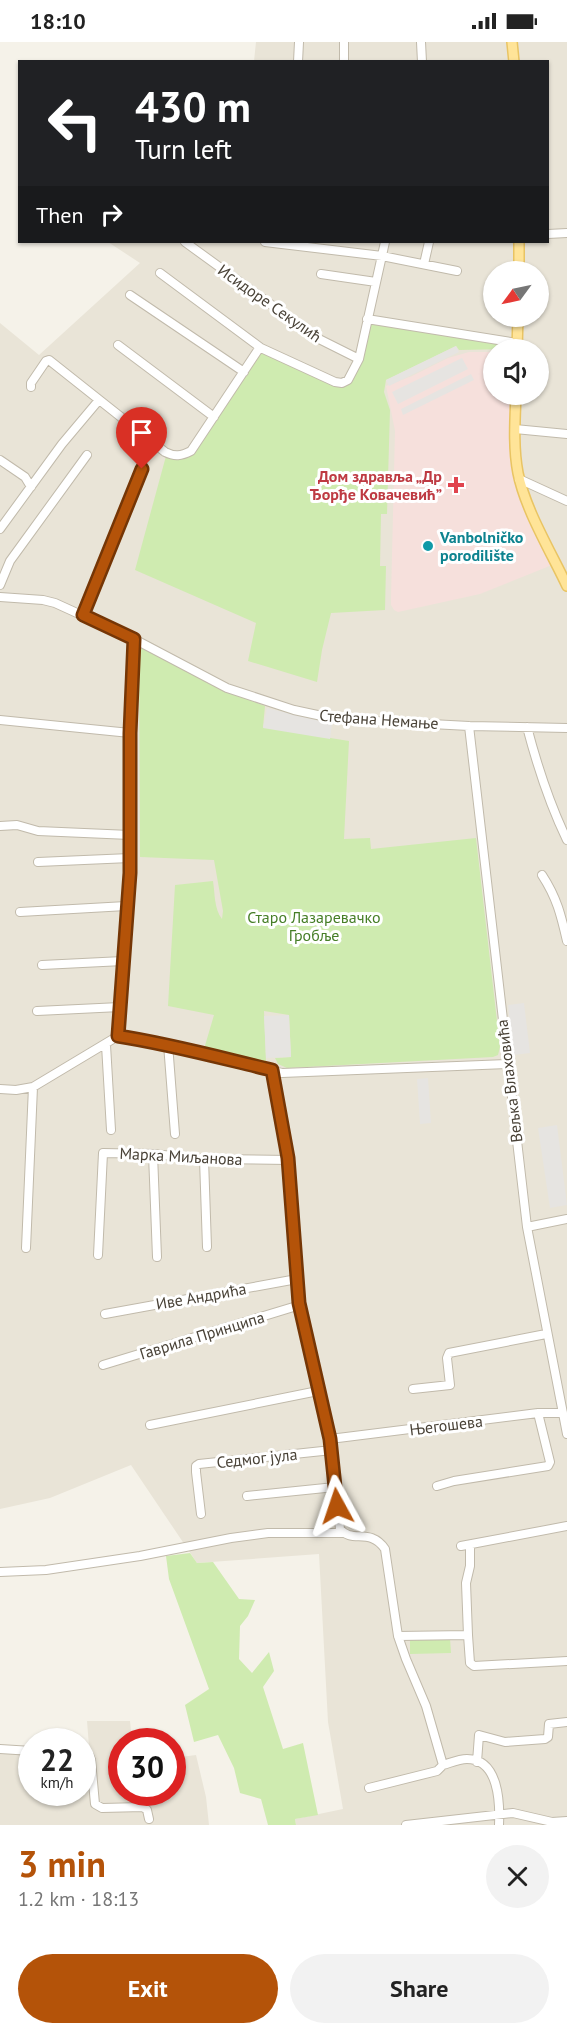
<!DOCTYPE html>
<html lang="en">
<head>
<meta charset="utf-8">
<style>
  body { margin:0; font-family:"PT Sans",sans-serif; background:#f2f2f2; color:#222; height:100vh; display:flex; flex-direction:column; font-size:22px; white-space:nowrap }
  * { box-sizing:border-box; margin:0 }
  p { font-size:20px; color:#767676 }
  .icon { flex:none; width:33px; height:33px; fill:none; stroke:currentColor; stroke-width:2; stroke-linecap:round; stroke-linejoin:round }
  .map { position:relative; height:1783px; overflow:hidden }
  .sheet { display:flex; flex-direction:column; background:#fff; flex:1 }
  .sheet>* { flex:none }
  .hud { position:absolute; left:18px; top:18px; width:531px; height:183px; border-radius:0px; box-shadow:0 2px 4px #0004; background:#202124; color:#fff; overflow:hidden }
  .needle { width:39px; rotate:237deg }
  .buttons { position:absolute; left:483px; top:219px; display:grid; gap:12px }
  .buttons a { display:grid; place-items:center; width:66px; height:66px; border-radius:50%; background:#fff; box-shadow:0 2px 4px #0004; font-size:30px }
  .speed { position:absolute; left:18px; top:1686px; display:flex; gap:12px; font-size:30px; font-weight:700; text-align:center }
  .speed>* { display:grid; place-content:center; width:78px; height:78px; border-radius:50%; background:#fff; box-shadow:0 2px 4px #0004; line-height:1 }
  .speed small { font-size:15px; font-weight:400 }
  .speed .limit { border:9px solid #d22; background:#fff; color:#111 }
  .pin { position:absolute; display:grid; place-items:center; width:51px; height:51px; color:#fff; margin:-62px -26px; border-radius:50% 50% 50% 0; rotate:-45deg; box-shadow:0 0 6px #0007 }
  .pin .icon { rotate:45deg }
  .me { position:absolute; width:66px; margin:-33px; rotate:355deg; stroke-linejoin:round; filter:drop-shadow(0 0 4px #0008) }
  .turn { display:flex; align-items:center; gap:21px; height:126px; padding:0 18px; font-size:27px }
  .turn .icon { width:78px; height:78px; stroke-width:2.5 }
  .turn b { display:block; font-size:42px; line-height:51px }
  .then { display:flex; align-items:center; height:57px; padding:0 18px; background:#0003; gap:12px; font-size:22px }
  .round { display:grid; place-items:center; flex:none; width:63px; height:63px; border-radius:32px; background:#f2f2f2 }
  .head { display:flex; align-items:center; justify-content:space-between; height:102px; padding:0 18px }
  h1 { font-size:36px; font-weight:800; line-height:45px; color:#b45309 }
  .cta { display:flex; gap:12px; margin-top:auto; padding:12px 18px }
  .cta a { flex:1; height:69px; border-radius:36px; background:#b45309; color:#fff; font-size:24px; font-weight:800; line-height:69px; text-align:center }
  .cta a+a { background:#f2f2f2; color:#222 }
  .status { display:flex; justify-content:space-between; align-items:center; height:42px; padding:0 30px; background:#fff; direction:ltr }
  .status svg { height:16px; fill:currentColor }
  .map>svg:first-child { display:block }
  .residential { fill:#e9e4d7; fill-rule:evenodd }
  .medical { fill:#f6e0dc }
  .green { fill:#cfebb0 }
  .parking { fill:#e6e4e1 }
  .lines { fill:none; stroke-linecap:round; stroke-linejoin:round }
  .minor-casing { stroke:#c1baab; stroke-width:10 }
  .major-casing { stroke:#e9c463; stroke-width:12 }
  .minor { stroke:#fff; stroke-width:8 }
  .major { stroke:#ffe498; stroke-width:9 }
  .route-casing { stroke:#753606; stroke-width:15 }
  .route { stroke:#b45309; stroke-width:10 }
  .health-dot { fill:#e0444e; stroke:#fff; stroke-width:2 }
  .culture-dot { fill:#0f9aa8; stroke:#fff; stroke-width:2 }
  .labels { text-anchor:middle; stroke-width:6; stroke-linejoin:round; paint-order:stroke }
  .street-label { font-size:16px; fill:#494237; stroke:#fff }
  .health-label { font-size:16px; font-weight:bold; fill:#be3a42; stroke:#fff; text-anchor:end }
  .culture-label { font-size:16px; font-weight:bold; fill:#0d838f; stroke:#fff; text-anchor:start }
  .park-label { font-size:16px; fill:#467e27; stroke:#fff }
</style>
</head>
<body>
<div class="status"><b>18:10</b><svg viewBox="0 0 49 12"><path d="M0 12V9h3v3zM5 12V6h3v6zM10 12V3h3v9zM15 12V0h3v12zM26 1h20v11H26zM47 4h2v5h-2z"/></svg></div>
<div class="map">
<svg width="567" height="1783" viewBox="0 0 567 1783">
  <rect width="100%" height="100%" fill="#f5f2e9"/>
  <!-- residential -->
  <path class="residential" d="M 256,0 L 567,0 L 567,1783 L 296,1783 L 295,1777 L 343,1767 L 328,1680 L 319,1512 L 197,1521 L 131,1423 L 50,1456 L 0,1467 L 0,281 L 39,313 L 140,221 L 108,200 L 548,200 L 548,20 L 254,19 ZM 494,230 L 538,230 L 538,274 L 494,274 ZM 494,308 L 538,308 L 538,352 L 494,352 Z
    M 87,1679 L 130,1679 L 132,1699 L 122,1700 L 122,1750 L 172,1750 L 173,1716 L 196,1713 L 206,1755 L 209,1783 L 0,1783 L 0,1705 L 31,1706 L 32,1750 L 82,1750 L 83,1705 L 89,1704 Z"/>
  <!-- medical -->
  <path class="medical" d="M 469,310 L 493,310 L 494,352 L 510,353 L 511,383 L 524,460 L 552,523 L 480,552 L 398,570 L 394,568 L 391,563 L 391,555 L 395,389 L 386,344 L 412,334 L 448,316 Z"/>
  <!-- green -->
  <path class="green" d="M 368,281 L 514,303 L 513,307 L 459,308 L 456,304 L 386,338 L 384,350 L 390,368 L 387,472 L 381,472 L 380,524 L 386,524 L 385,568 L 331,571 L 322,608 L 317,640 L 248,619 L 256,581 L 135,528 L 166,414 C 176,419 182,418 192,412 L 260,311 L 266,310 L 336,344 L 346,344 L 360,320 Z
    M 139,601 L 218,646 L 265,664 L 263,685 L 349,699 L 344,797 L 370,796 L 371,807 L 476,796 L 500,1005 L 498,1013 L 493,1015 L 287,1026 L 278,1022 L 275,1016 L 291,1015 L 289,973 L 264,969 L 266,1019 L 265,1020 L 225,1014 L 204,1007 L 214,973 L 168,964 L 175,843 L 213,839 C 215,851 214,867 222,877 L 223,869 L 214,818 L 140,815 Z
    M 190,1511 L 197,1521 L 213,1520 L 239,1557 L 255,1558 L 248,1574 L 240,1584 L 239,1617 L 252,1631 L 269,1610 L 274,1629 L 263,1645 L 283,1707 L 303,1701 L 318,1773 L 295,1777 L 296,1783 L 268,1783 L 261,1757 L 240,1751 L 234,1726 L 218,1693 L 194,1700 L 185,1663 L 209,1647 L 169,1537 L 166,1514 Z
    M 450,1596 L 451,1611 L 410,1612 L 410,1597 Z"/>
  <!-- parking -->
  <path class="parking" d="M 456,304 L 459,310 L 389,344 L 386,338 Z
    M 462,316 L 468,327 L 398,362 L 392,350 Z
    M 471,332 L 474,338 L 403,373 L 401,367 Z
    M 267,666 L 332,682 L 330,697 L 263,686 Z
    M 524,961 L 530,1011 L 513,1013 L 508,963 Z
    M 289,973 L 291,1015 L 266,1016 L 264,974 Z
    M 428,1036 L 431,1081 L 420,1082 L 417,1037 Z
    M 557,1083 L 567,1163 L 550,1166 L 538,1086 Z"/>
  <g class="lines">
    <!-- minor casing -->
    <g class="minor-casing">
      <path id="minor" d="M 421,0 L 422,20
        M 298,20 L 299,0
        M 344,20 L 344,0
        M 548,192 L 567,191
        M 185,200 L 317,296 L 359,317
        M 265,200 L 382,214 L 457,229
        M 424,222 L 429,200
        M 160,231 L 261,306
        M 321,232 L 376,240
        M 130,253 L 244,330
        M 367,277 L 517,301
        M 118,303 L 214,375
        M 31,345 L 31,341 L 46,319 L 49,318 L 165,410 C 175,415 181,414 191,409 L 258,308 L 261,306 L 335,340 L 342,341 L 348,338 L 359,317 L 385,200
        M 515,387 L 567,392
        M 0,418 L 25,435 L 31,445
        M 519,437 L 567,459
        M 0,487 L 62,402 L 99,358
        M 0,543 L 10,519 L 87,413
        M 0,555 L 43,558 L 55,561 L 134,597 L 227,646 L 294,668 L 336,677 L 469,684 L 567,686
        M 83,573 L 142,427
        M 0,678 L 130,691
        M 469,684 L 527,1185 L 567,1392
        M 527,685 C 537,723 550,763 567,798
        M 0,784 L 17,783 L 38,789 L 130,793
        M 38,820 L 130,816
        M 542,833 C 557,856 561,873 567,899
        M 20,870 L 126,864
        M 42,923 L 123,919
        M 37,969 L 120,965
        M 118,994 L 130,831 L 130,691 L 134,597
        M 168,1002 L 175,1092
        M 106,1003 L 111,1088
        M 272,1028 L 289,1118 L 299,1261 L 330,1397 L 340,1487 C 352,1502 370,1485 385,1507 L 398,1594 L 406,1617 L 426,1664 L 443,1723 C 450,1721 459,1717 467,1717 C 499,1717 500,1761 499,1783
        M 0,1047 L 16,1048 L 33,1045 L 118,994 L 168,1002 L 209,1014 L 282,1031 L 507,1022
        M 153,1112 L 157,1215
        M 204,1117 L 207,1205
        M 527,1185 L 567,1177
        M 26,1206 L 33,1045
        M 98,1213 L 103,1111 L 153,1112 L 204,1117 L 289,1118
        M 105,1272 L 297,1237
        M 103,1323 L 300,1263
        M 413,1347 L 450,1343 L 447,1316 L 449,1311 L 546,1292
        M 150,1383 L 318,1349
        M 330,1397 L 538,1371 L 563,1371
        M 437,1444 L 454,1439 L 548,1424 L 550,1420 L 538,1371
        M 247,1454 L 335,1445
        M 201,1472 L 196,1430 L 196,1424 L 199,1422 L 332,1408
        M 461,1504 L 567,1484
        M 0,1530 L 46,1528 L 140,1514 L 231,1496 L 268,1491 L 342,1491
        M 468,1593 L 470,1621 L 474,1624 L 567,1619
        M 398,1594 L 468,1593 L 466,1541 L 470,1524 L 470,1503
        M 0,1707 L 32,1709
        M 82,1709 L 89,1713 L 91,1718 L 95,1762 L 102,1766 L 143,1765 L 147,1768 L 149,1777
        M 477,1720 L 479,1693 L 505,1700 L 545,1697 L 548,1695 L 549,1682 L 567,1680
        M 369,1746 L 437,1729 L 443,1723
        M 406,1783 L 513,1771 L 552,1780 L 567,1779"/>
    </g>
    <!-- major casing -->
    <g class="major-casing">
      <path id="major" d="M 512,0 L 514,20
        M 519,230 L 519,200
        M 517,308 L 518,274
        M 516,352 C 515,378 513,405 518,431 C 525,467 551,510 567,544"/>
    </g>
    <!-- minor -->
    <use href="#minor" class="minor"/>
    <!-- major -->
    <use href="#major" class="major"/>
  </g>
  <g class="lines">
    <!-- route casing -->
    <g class="route-casing">
      <path id="route" d="M 142,427 L 83,573 L 134,597 L 130,691 L 130,831 L 118,994 C 170,1002 221,1016 272,1028 L 288,1116 L 299,1261 L 330,1397 L 337,1464"/>
    </g>
    <!-- route -->
    <use href="#route" class="route"/>
  </g>
  <!-- markers -->
  <path class="health-dot" d="M453 434h6v6h6v6h-6v6h-6v-6h-6v-6h6z"/>
  <circle class="culture-dot" cx="428" cy="504" r="6"/>
  <g class="labels">
    <!-- street labels -->
    <g class="street-label">
      <text transform="translate(270 261) rotate(35)" y="6">Исидоре Секулић</text>
      <text transform="translate(379 677) rotate(4)" y="6">Стефана Немање</text>
      <text transform="translate(509 1039) rotate(-97)" y="6">Вељка Влаховића</text>
      <text transform="translate(181 1114) rotate(3)" y="6">Марка Миљанова</text>
      <text transform="translate(201 1254) rotate(-10)" y="6">Иве Андрића</text>
      <text transform="translate(202 1293) rotate(-17)" y="6">Гаврила Принципа</text>
      <text transform="translate(446 1383) rotate(-7)" y="6">Његошева</text>
      <text transform="translate(257 1416) rotate(-6)" y="6">Седмог јула</text>
    </g>
    <!-- health labels -->
    <g class="health-label">
      <text x="442" y="440">Дом здравља „Др<tspan x="442" dy="18">Ђорђе Ковачевић”</tspan></text>
    </g>
    <!-- culture labels -->
    <g class="culture-label">
      <text x="440" y="501">Vanbolničko<tspan x="440" dy="18">porodilište</tspan></text>
    </g>
    <!-- park labels -->
    <g class="park-label">
      <text x="314" y="881">Старо Лазаревачко<tspan x="314" dy="18">Гробље</tspan></text>
    </g>
  </g>
</svg>
<div class="buttons">
<a><svg class="needle" viewBox="-14 -14 28 28"><path d="M0-13l5 13h-10z" fill="#e53935"/><path d="M0 13l5-13h-10z" fill="#767676"/></svg></a>
<a><svg class="icon" aria-label="sound" viewBox="0 0 24 24"><path d="M4 9h4l5-4v14l-5-4H4zM17 9q2 3 0 6"/></svg></a>
</div>
<div class="speed"><div>22<small>km/h</small></div><div class="limit">30</div></div>
<div class="pin" style="left:142px;top:427px;background:#d93025"><svg class="icon" aria-label="arrive" viewBox="0 0 24 24"><path d="M6 21V4h12l-3 4 3 4H6"/></svg></div>
<svg class="me" style="left:337px;top:1464px" viewBox="-20 -20 40 40"><path d="M0-17L14 15 0 8-14 15z" fill="#b45309" stroke="#fff" stroke-width="4"/></svg>
<div class="hud">
<div class="turn"><svg class="icon" aria-label="left" viewBox="0 0 24 24"><path d="M17 20v-9H6M10 6l-5 5 5 5"/></svg><div><b>430 m</b>Turn left</div></div>
<div class="then">Then<svg class="icon" aria-label="right" viewBox="0 0 24 24"><path d="M7 20v-9h11M14 6l5 5-5 5"/></svg></div>
</div>
</div>
<section class="sheet">
<div class="head"><div><h1>3 min</h1><p>1.2 km · 18:13</p></div><a class="round"><svg class="icon" aria-label="close" viewBox="0 0 24 24"><path d="M6 6l12 12M18 6L6 18"/></svg></a></div>
<div class="cta"><a>Exit</a><a>Share</a></div>
</section>
</body>
</html>
